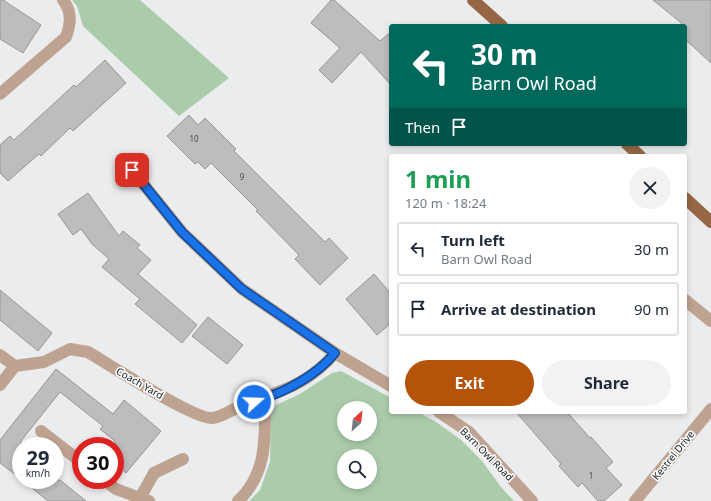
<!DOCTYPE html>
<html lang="en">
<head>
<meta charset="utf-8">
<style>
  body { margin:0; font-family:"Noto Sans",sans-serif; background:#f2f2f3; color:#1f2937; height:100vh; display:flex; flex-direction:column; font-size:15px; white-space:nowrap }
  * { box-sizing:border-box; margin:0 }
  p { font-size:13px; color:#747a83 }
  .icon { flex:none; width:22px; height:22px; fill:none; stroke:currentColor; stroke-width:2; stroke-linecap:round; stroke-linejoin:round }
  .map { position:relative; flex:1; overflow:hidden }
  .details { position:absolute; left:389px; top:154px; width:298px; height:260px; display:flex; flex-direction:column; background:#fff; border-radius:4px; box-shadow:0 2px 6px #0003 }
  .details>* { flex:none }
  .top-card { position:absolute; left:389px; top:24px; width:298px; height:122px; border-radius:4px; box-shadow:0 2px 6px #0003; background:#00695c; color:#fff; overflow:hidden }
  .needle { width:26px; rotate:27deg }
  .fabs { position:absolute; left:337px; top:401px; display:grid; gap:8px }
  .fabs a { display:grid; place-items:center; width:40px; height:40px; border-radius:50%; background:#fff; box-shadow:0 2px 6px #0003; font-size:20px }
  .speed { position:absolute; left:12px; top:437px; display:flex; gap:8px; font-size:20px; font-weight:700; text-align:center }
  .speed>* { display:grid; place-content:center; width:52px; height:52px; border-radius:50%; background:#fff; box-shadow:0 2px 6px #0003; line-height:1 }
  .speed small { font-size:10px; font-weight:400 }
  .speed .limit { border:6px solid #d22; background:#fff; color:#111 }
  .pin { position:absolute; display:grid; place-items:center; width:34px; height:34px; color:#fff; margin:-17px; border-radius:8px; box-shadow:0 2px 6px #0006 }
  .me { position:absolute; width:44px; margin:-22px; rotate:70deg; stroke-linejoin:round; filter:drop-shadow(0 0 3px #0008) }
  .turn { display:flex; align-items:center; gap:14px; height:84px; padding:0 16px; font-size:18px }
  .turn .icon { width:52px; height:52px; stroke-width:2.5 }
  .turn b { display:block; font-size:28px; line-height:34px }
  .then { display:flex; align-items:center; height:38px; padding:0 16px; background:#0003; gap:8px; font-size:15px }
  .round { display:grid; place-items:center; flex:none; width:42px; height:42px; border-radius:21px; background:#f2f2f3 }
  .overview { display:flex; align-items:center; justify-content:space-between; height:68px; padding:0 16px }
  h1 { font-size:24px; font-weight:700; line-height:30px; color:#1e9e55 }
  .button { display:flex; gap:8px; margin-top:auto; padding:8px 16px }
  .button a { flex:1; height:46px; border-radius:24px; background:#b45309; color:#fff; font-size:16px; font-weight:700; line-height:46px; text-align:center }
  .button a+a { background:#f2f2f3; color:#1f2937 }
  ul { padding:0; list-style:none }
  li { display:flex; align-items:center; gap:12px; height:54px; margin:0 8px 6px; padding:0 8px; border:2px solid #e0e1e3; border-radius:4px }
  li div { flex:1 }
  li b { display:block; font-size:15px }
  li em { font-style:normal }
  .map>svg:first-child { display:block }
  .green { fill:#abccaa; fill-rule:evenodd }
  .building { fill:#bfbcbd; stroke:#989697 }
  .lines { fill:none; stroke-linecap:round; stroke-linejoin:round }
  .minor { stroke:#bfa391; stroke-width:12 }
  .major { stroke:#966645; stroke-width:12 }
  .route-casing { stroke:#114b97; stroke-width:10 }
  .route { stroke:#1a73e8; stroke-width:7 }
  .labels { text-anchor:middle; stroke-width:3.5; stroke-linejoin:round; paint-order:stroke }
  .number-label { font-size:8px; fill:#4a4a4a }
  .street-label { font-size:10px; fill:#232424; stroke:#f8f9fb }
</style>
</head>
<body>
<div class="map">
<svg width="711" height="501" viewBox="0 0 711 501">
  <rect width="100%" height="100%" fill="#eaeced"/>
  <!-- green -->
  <path class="green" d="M 72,0 L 140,0 L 229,78 L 179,116 L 83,26 L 77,6 Z
    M 341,371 L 391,398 L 391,412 L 418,412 L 436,422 L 460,439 L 482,461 L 501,487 L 514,501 L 249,501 L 260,490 L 270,462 L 271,412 L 276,405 L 300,394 L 332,373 ZM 344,408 L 370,408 L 370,434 L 344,434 ZM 344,456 L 370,456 L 370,482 L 344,482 Z"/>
  <!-- building -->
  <path class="building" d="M 0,0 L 3,0 L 41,25 L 23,53 L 0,39 Z
    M 331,0 L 334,0 L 380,41 L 391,32 L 391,85 L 361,52 L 332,83 L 319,70 L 340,48 L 311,23 Z
    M 653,0 L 711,0 L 711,63 L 685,39 L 685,26 Z
    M 105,60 L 126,83 L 73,131 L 70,128 L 41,156 L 39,154 L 8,181 L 0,173 L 0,145 L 10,136 L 14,140 L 74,85 L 76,87 Z
    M 189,115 L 198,125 L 205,118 L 236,149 L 234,151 L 325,242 L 329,238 L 348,258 L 320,285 L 295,259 L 299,255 L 256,211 L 258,210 L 211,163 L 205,169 L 198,162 L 195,164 L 167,136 Z
    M 88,193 L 119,236 L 123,231 L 140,245 L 137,248 L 151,260 L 138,274 L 197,325 L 182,343 L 135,304 L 140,299 L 102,267 L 109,259 L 92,244 L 81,229 L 73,235 L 58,214 Z
    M 374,274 L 391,294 L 391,323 L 377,335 L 346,299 Z
    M 0,290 L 52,333 L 38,351 L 0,320 Z
    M 208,317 L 243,345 L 227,364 L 192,336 Z
    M 56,369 L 113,414 L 124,400 L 161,431 L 126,473 L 115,464 L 115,441 L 100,429 L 103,426 L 60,392 L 21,441 L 21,479 L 0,463 L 0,440 Z
    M 516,412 L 567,412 L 590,438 L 591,437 L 613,462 L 606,468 L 622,485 L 604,501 L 598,501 L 582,483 L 578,487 L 559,466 L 561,464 Z
    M 22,480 L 60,480 L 86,501 L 48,501 Z"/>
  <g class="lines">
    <!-- minor -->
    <path class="minor" d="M 0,94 L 66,37 C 71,23 72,12 63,0
      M 132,170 L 182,232 L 242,289 L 335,353 L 391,386
      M 685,300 L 711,321
      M 0,355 L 15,366
      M 0,385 L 15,366 L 44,362 L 70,349 L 88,352 C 108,364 195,420 212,418 C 220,418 235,408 243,405 C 280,391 308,385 335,353
      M 439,412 L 469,432 L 532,501
      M 41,431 L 81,462
      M 104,480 L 116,489 L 140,498
      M 149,501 L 140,498 L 154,473 L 183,459
      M 238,501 C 268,473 265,436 265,399
      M 635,501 L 711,409"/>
    <!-- major -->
    <path class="major" d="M 473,0 L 502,26
      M 627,144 L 640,156
      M 685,198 L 711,222"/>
  </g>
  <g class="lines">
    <!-- route casing -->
    <g class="route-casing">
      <path id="route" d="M 132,170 L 182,232 L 242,289 L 335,353 C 314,378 285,392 254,402"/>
    </g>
    <!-- route -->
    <use href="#route" class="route"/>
  </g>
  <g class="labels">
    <!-- number labels -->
    <g class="number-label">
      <text x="194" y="142">10</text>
      <text x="242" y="180">9</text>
      <text x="591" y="479">1</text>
    </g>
    <!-- street labels -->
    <g class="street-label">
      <text transform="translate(140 383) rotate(30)" y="4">Coach Yard</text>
      <text transform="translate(487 454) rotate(45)" y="4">Barn Owl Road</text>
      <text transform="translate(673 455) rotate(-51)" y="4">Kestrel Drive</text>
    </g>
  </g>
</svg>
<div class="fabs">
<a><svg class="needle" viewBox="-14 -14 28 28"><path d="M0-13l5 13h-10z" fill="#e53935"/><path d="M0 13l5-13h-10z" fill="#747a83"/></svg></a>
<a><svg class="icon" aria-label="search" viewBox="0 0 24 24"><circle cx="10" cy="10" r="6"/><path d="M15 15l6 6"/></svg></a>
</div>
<div class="speed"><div>29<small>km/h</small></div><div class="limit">30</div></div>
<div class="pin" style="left:132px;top:170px;background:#d93025"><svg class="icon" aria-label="arrive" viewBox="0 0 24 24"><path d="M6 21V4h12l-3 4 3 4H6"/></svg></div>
<svg class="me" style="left:254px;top:402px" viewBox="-20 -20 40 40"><circle r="17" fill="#1a73e8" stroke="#fff" stroke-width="3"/><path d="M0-11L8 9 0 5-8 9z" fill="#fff"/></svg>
<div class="top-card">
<div class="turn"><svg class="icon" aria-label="left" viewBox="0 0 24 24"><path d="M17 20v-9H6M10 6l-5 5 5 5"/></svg><div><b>30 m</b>Barn Owl Road</div></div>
<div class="then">Then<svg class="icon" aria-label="arrive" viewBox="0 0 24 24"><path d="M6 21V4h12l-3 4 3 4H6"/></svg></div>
</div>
<section class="details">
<div class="overview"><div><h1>1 min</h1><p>120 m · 18:24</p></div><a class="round"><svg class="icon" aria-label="close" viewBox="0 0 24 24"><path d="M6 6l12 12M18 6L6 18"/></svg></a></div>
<ul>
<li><svg class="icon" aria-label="left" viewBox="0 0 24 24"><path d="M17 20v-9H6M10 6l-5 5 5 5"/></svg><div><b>Turn left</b><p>Barn Owl Road</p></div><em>30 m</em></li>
<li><svg class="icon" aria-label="arrive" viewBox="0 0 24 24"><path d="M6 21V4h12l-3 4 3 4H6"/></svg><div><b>Arrive at destination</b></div><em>90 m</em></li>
</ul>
<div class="button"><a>Exit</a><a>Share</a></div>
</section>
</div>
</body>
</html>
